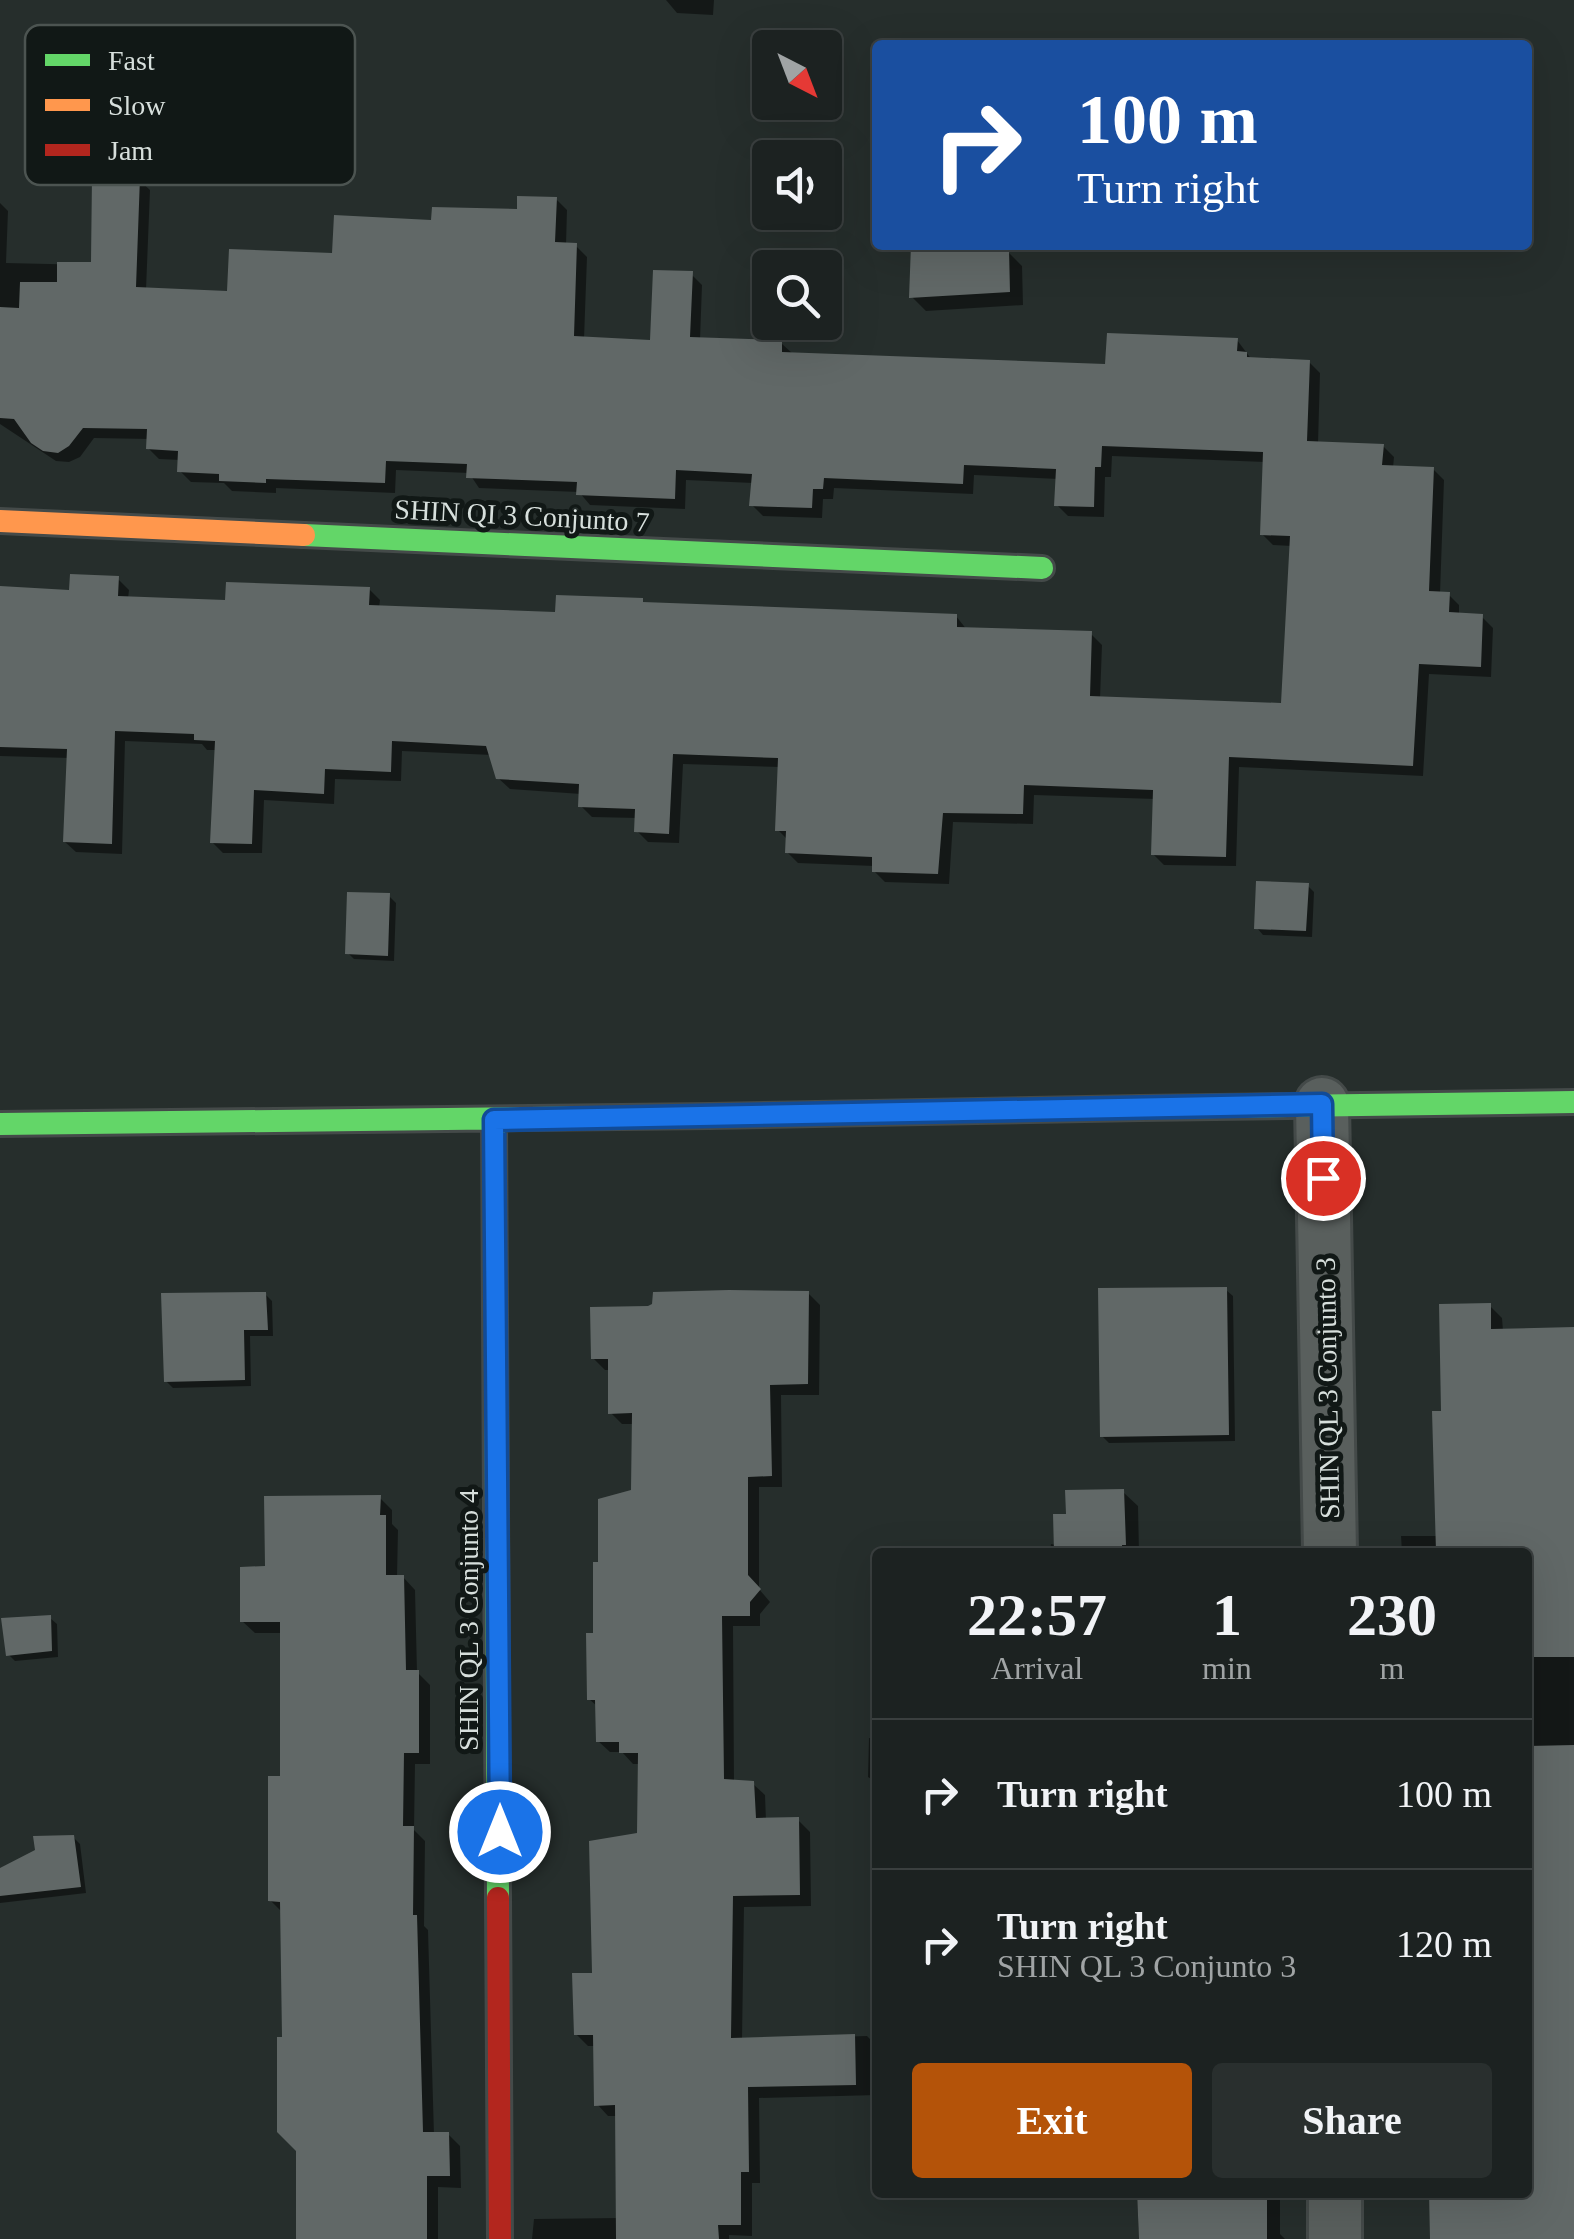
<!DOCTYPE html>
<html lang="en">
<head>
<meta charset="utf-8">
<style>
  body { margin:0; font-family:Georgia,serif; background:#292f2e; color:#f1f3f6; height:100vh; display:flex; flex-direction:column; font-size:38px; white-space:nowrap }
  * { box-sizing:border-box; margin:0 }
  p { font-size:32px; color:#a0a4a5 }
  .icon { flex:none; width:55px; height:55px; fill:none; stroke:currentColor; stroke-width:2; stroke-linecap:round; stroke-linejoin:round }
  .map { position:relative; flex:1; overflow:hidden }
  .details { position:absolute; left:872px; top:1548px; width:660px; height:650px; display:flex; flex-direction:column; background:#1c2221; border-radius:10px; box-shadow:0 10px 40px #0002,0 0 0 2px #3a3f3f }
  .details>* { flex:none }
  .hud { position:absolute; left:872px; top:40px; width:660px; height:210px; border-radius:10px; box-shadow:0 10px 40px #0002,0 0 0 2px #3a3f3f; background:#1a4fa0; color:#fff; overflow:hidden }
  .needle { width:65px; rotate:138deg }
  .tools { position:absolute; left:752px; top:30px; display:grid; gap:20px }
  .tools a { display:grid; place-items:center; width:90px; height:90px; border-radius:10px; background:#1c2221; box-shadow:0 10px 40px #0002,0 0 0 2px #3a3f3f; font-size:50px }
  .pin { position:absolute; display:grid; place-items:center; width:85px; height:85px; color:#fff; margin:-42px; border:5px solid #fff; border-radius:50%; box-shadow:0 2px 10px #0007 }
  .me { position:absolute; width:110px; margin:-55px; rotate:0deg; stroke-linejoin:round; filter:drop-shadow(0 0 8px #0008) }
  .turn { display:flex; align-items:center; gap:35px; height:210px; padding:0 40px; font-size:45px }
  .turn .icon { width:130px; height:130px; stroke-width:2.5 }
  .turn b { display:block; font-size:70px; line-height:85px }
  .eta { display:flex; justify-content:space-evenly; align-items:center; height:170px; text-align:center }
  .eta b { font-size:60px; font-weight:800; line-height:70px }
  .primary-button { display:flex; gap:20px; margin-top:auto; padding:20px 40px }
  .primary-button a { flex:1; height:115px; border-radius:10px; background:#b45309; color:#fff; font-size:40px; font-weight:800; line-height:115px; text-align:center }
  .primary-button a+a { background:#292f2e; color:#f1f3f6 }
  ul { padding:0; list-style:none }
  li { display:flex; align-items:center; gap:30px; height:150px; padding:0 40px; border-top:2px solid #3a3f3f }
  li div { flex:1 }
  li b { display:block; font-size:38px }
  li em { font-style:normal }
  .map>svg:first-child { display:block }
  .shadow { fill:#0007 }
  .building { fill:#616867 }
  .lines { fill:none; stroke-linecap:round; stroke-linejoin:round }
  .street-casing { stroke:#444a49; stroke-width:58 }
  .fast-casing { stroke:#444a49; stroke-width:28 }
  .slow-casing { stroke:#444a49; stroke-width:28 }
  .jam-casing { stroke:#444a49; stroke-width:28 }
  .street { stroke:#595f5d; stroke-width:52 }
  .fast { stroke:#63d668; stroke-width:22 }
  .slow { stroke:#ff974d; stroke-width:22 }
  .jam { stroke:#b3261e; stroke-width:22 }
  .route-casing { stroke:#114b97; stroke-width:25 }
  .route { stroke:#1a73e8; stroke-width:18 }
  .labels { text-anchor:middle; stroke-width:10; stroke-linejoin:round; paint-order:stroke }
  .street-label { font-size:28px; fill:#d7dfdc; stroke:#111816 }
  .key { fill:#111816; stroke:#4c5451; stroke-width:2.5 }
  .key-label { font-size:28px; fill:#d7dfdc }
</style>
</head>
<body>
<div class="map">
<svg width="1574" height="2239" viewBox="0 0 1574 2239">
  <rect width="100%" height="100%" fill="#262e2c"/>
  <!-- shadow -->
  <path class="shadow" d="M 666,0 L 714,0 L 713,15 L 677,13 Z
    M 139,180 L 150,190 L 146,290 L 229,293 L 434,222 L 519,212 L 556,199 L 567,210 L 566,245 L 576,246 L 587,257 L 584,339 L 652,343 L 691,274 L 702,285 L 700,340 L 781,343 L 793,354 L 1108,367 L 1237,340 L 1252,360 L 1309,362 L 1320,373 L 1318,444 L 1383,446 L 1394,457 L 1393,468 L 1433,469 L 1444,480 L 1440,594 L 1448,594 L 1459,605 L 1459,615 L 1482,617 L 1493,628 L 1491,677 L 1429,674 L 1423,776 L 1239,767 L 1236,866 L 1164,865 L 1153,854 L 1155,799 L 1034,795 L 1033,824 L 953,822 L 949,884 L 885,882 L 874,871 L 874,866 L 798,863 L 787,852 L 788,840 L 778,830 L 780,767 L 683,764 L 679,843 L 648,842 L 637,831 L 637,818 L 592,817 L 581,806 L 581,794 L 510,789 L 498,778 L 492,755 L 402,751 L 401,781 L 335,779 L 334,804 L 264,800 L 262,853 L 223,853 L 212,842 L 217,750 L 207,750 L 202,744 L 125,741 L 122,854 L 76,852 L 65,842 L 69,758 L 0,756 L 0,613 L 118,579 L 129,590 L 128,599 L 228,602 L 369,589 L 380,600 L 379,608 L 558,614 L 642,601 L 646,604 L 956,616 L 967,630 L 1091,634 L 1102,645 L 1100,699 L 1283,706 L 1292,546 L 1273,545 L 1262,534 L 1265,462 L 1112,456 L 1111,477 L 1105,477 L 1104,517 L 1068,516 L 1057,505 L 1058,479 L 974,475 L 973,494 L 834,488 L 833,499 L 823,499 L 822,518 L 763,516 L 752,505 L 753,483 L 686,480 L 685,509 L 590,505 L 579,492 L 479,488 L 469,473 L 396,470 L 395,493 L 276,488 L 276,493 L 232,491 L 224,483 L 191,482 L 180,471 L 180,460 L 159,459 L 148,448 L 149,439 L 94,438 L 80,457 L 69,462 L 56,461 L 0,424 L 0,437 L 0,203 L 8,211 L 6,263 L 93,265 Z
    M 914,245 L 986,245 L 994,253 L 1008,252 L 1022,266 L 1023,305 L 926,311 L 912,297 Z
    M 1308,886 L 1314,892 L 1312,937 L 1263,935 L 1257,928 Z
    M 389,896 L 396,903 L 394,961 L 354,959 L 348,953 Z
    M 1226,1290 L 1233,1296 L 1235,1441 L 1109,1443 L 1102,1436 Z
    M 808,1293 L 820,1305 L 819,1395 L 781,1395 L 782,1487 L 759,1487 L 759,1589 L 770,1602 L 760,1614 L 760,1626 L 733,1626 L 734,1782 L 753,1784 L 765,1795 L 766,1821 L 798,1820 L 810,1832 L 811,1906 L 744,1907 L 742,2040 L 867,2036 L 878,2047 L 878,2095 L 759,2098 L 760,2183 L 752,2183 L 752,2236 L 729,2235 L 729,2239 L 532,2239 L 534,2219 L 619,2218 L 618,2116 L 608,2116 L 597,2104 L 596,2046 L 588,2046 L 576,2034 L 640,1835 L 640,1764 L 633,1764 L 622,1752 L 610,1752 L 598,1741 L 598,1707 L 589,1699 L 601,1564 L 634,1492 L 634,1424 L 622,1424 L 611,1413 L 610,1370 L 605,1370 L 593,1358 L 649,1308 Z
    M 265,1294 L 272,1301 L 273,1336 L 250,1336 L 251,1386 L 173,1388 L 166,1381 Z
    M 1490,1306 L 1502,1318 L 1503,1331 L 1574,1330 L 1574,2239 L 1433,2239 L 1528,2192 L 1528,1552 L 1402,1552 L 1401,1536 L 1438,1536 L 1443,1414 Z
    M 1123,1492 L 1138,1506 L 1139,1552 L 1050,1552 L 1051,1544 L 1056,1545 L 1068,1517 Z
    M 380,1498 L 392,1510 L 392,1524 L 398,1530 L 397,1577 L 403,1577 L 415,1590 L 417,1672 L 430,1685 L 430,1764 L 415,1764 L 414,1830 L 425,1841 L 424,1926 L 428,1930 L 434,2135 L 448,2134 L 460,2146 L 461,2188 L 438,2187 L 438,2239 L 298,2239 L 298,2150 L 285,2040 L 283,1913 L 270,1900 L 282,1779 L 283,1633 L 255,1633 L 242,1621 L 267,1568 Z
    M 50,1618 L 57,1624 L 58,1657 L 15,1661 L 9,1655 Z
    M 869,1738 L 878,1739 L 878,1783 L 868,1777 Z
    M 73,1837 L 80,1844 L 86,1893 L 0,1903 L 0,1871 Z
    M 1137,2192 L 1280,2192 L 1280,2234 L 1285,2239 L 1139,2239 Z"/>
  <!-- building -->
  <path class="building" d="M 92,176 L 140,177 L 136,287 L 227,291 L 229,249 L 332,253 L 334,215 L 431,220 L 432,207 L 517,209 L 517,196 L 557,197 L 555,242 L 577,243 L 574,336 L 650,340 L 653,270 L 693,271 L 690,337 L 782,340 L 782,352 L 1105,364 L 1107,333 L 1238,338 L 1237,351 L 1247,352 L 1247,357 L 1310,360 L 1307,441 L 1384,444 L 1382,465 L 1434,467 L 1429,591 L 1450,592 L 1449,612 L 1483,614 L 1481,667 L 1419,664 L 1413,766 L 1229,757 L 1226,857 L 1151,855 L 1153,790 L 1024,785 L 1023,814 L 943,813 L 938,874 L 872,872 L 872,857 L 785,853 L 786,831 L 775,831 L 778,758 L 673,754 L 669,834 L 634,832 L 635,809 L 578,807 L 579,784 L 496,779 L 486,746 L 392,741 L 391,772 L 325,769 L 324,794 L 254,790 L 252,844 L 210,843 L 215,741 L 194,740 L 194,734 L 115,731 L 112,844 L 63,842 L 67,749 L 0,747 L 0,586 L 69,590 L 70,574 L 119,576 L 118,596 L 225,600 L 226,582 L 370,587 L 369,605 L 555,612 L 556,595 L 643,598 L 643,602 L 957,614 L 957,627 L 1092,631 L 1090,696 L 1281,703 L 1290,536 L 1260,535 L 1263,452 L 1102,446 L 1101,467 L 1095,467 L 1094,507 L 1054,506 L 1056,469 L 964,465 L 963,484 L 824,478 L 823,489 L 813,489 L 812,508 L 749,506 L 752,474 L 676,470 L 675,499 L 576,495 L 577,482 L 466,478 L 467,464 L 386,461 L 385,483 L 266,479 L 266,483 L 219,481 L 219,474 L 177,472 L 178,451 L 146,449 L 147,429 L 83,428 L 69,446 L 58,453 L 43,451 L 31,443 L 14,419 L 0,418 L 0,307 L 19,308 L 20,282 L 57,282 L 57,262 L 91,262 Z
    M 911,245 L 982,245 L 982,251 L 1009,249 L 1010,292 L 909,298 Z
    M 1256,881 L 1309,883 L 1306,931 L 1254,929 Z
    M 347,892 L 390,893 L 388,956 L 345,954 Z
    M 1227,1287 L 1229,1435 L 1100,1437 L 1098,1288 Z
    M 729,1290 L 809,1291 L 808,1384 L 770,1385 L 772,1476 L 748,1477 L 748,1575 L 761,1589 L 750,1602 L 750,1616 L 722,1616 L 724,1779 L 754,1781 L 756,1818 L 799,1817 L 800,1895 L 733,1896 L 731,2038 L 855,2034 L 856,2085 L 748,2087 L 749,2172 L 741,2172 L 741,2225 L 718,2225 L 719,2239 L 616,2239 L 615,2105 L 594,2106 L 593,2035 L 574,2035 L 572,1973 L 592,1973 L 589,1841 L 637,1833 L 638,1753 L 619,1753 L 619,1742 L 596,1742 L 595,1700 L 587,1700 L 586,1633 L 593,1633 L 593,1562 L 598,1562 L 598,1499 L 631,1490 L 632,1413 L 608,1414 L 608,1359 L 591,1359 L 590,1307 L 648,1306 L 652,1304 L 653,1292 Z
    M 266,1292 L 268,1330 L 244,1330 L 245,1380 L 164,1382 L 161,1293 Z
    M 1491,1303 L 1491,1329 L 1574,1327 L 1574,1657 L 1528,1657 L 1528,1552 L 1436,1552 L 1432,1411 L 1441,1411 L 1439,1304 Z
    M 1124,1489 L 1126,1545 L 1122,1545 L 1122,1552 L 1054,1552 L 1053,1514 L 1066,1514 L 1065,1490 Z
    M 381,1495 L 380,1515 L 386,1515 L 386,1575 L 404,1575 L 406,1670 L 419,1670 L 419,1753 L 404,1753 L 403,1826 L 414,1826 L 413,1915 L 417,1915 L 423,2132 L 449,2132 L 450,2176 L 427,2176 L 427,2239 L 296,2239 L 296,2151 L 277,2132 L 277,2037 L 282,2037 L 280,1902 L 268,1901 L 268,1776 L 280,1776 L 280,1622 L 240,1622 L 240,1567 L 265,1566 L 264,1496 Z
    M 51,1615 L 52,1651 L 6,1656 L 1,1618 Z
    M 1574,1745 L 1574,2239 L 1430,2239 L 1429,2192 L 1528,2192 L 1528,1746 Z
    M 74,1835 L 81,1887 L 0,1896 L 0,1868 L 35,1850 L 33,1836 Z
    M 1137,2192 L 1256,2192 L 1256,2196 L 1267,2197 L 1267,2239 L 1139,2239 Z"/>
  <g class="lines">
    <!-- street casing -->
    <g class="street-casing">
      <path id="street" d="M 1322,1104 L 1330,1552
        M 1335,2192 L 1335,2239"/>
    </g>
    <!-- fast casing -->
    <g class="fast-casing">
      <path id="fast" d="M 304,535 L 1042,568
        M 1140,1108 L 1574,1102
        M 494,1120 L 498,1898
        M 0,1124 L 709,1116"/>
    </g>
    <!-- slow casing -->
    <g class="slow-casing">
      <path id="slow" d="M 0,521 L 304,535"/>
    </g>
    <!-- jam casing -->
    <g class="jam-casing">
      <path id="jam" d="M 709,1116 L 1140,1108
        M 498,1898 L 500,2239"/>
    </g>
    <!-- street -->
    <use href="#street" class="street"/>
    <!-- fast -->
    <use href="#fast" class="fast"/>
    <!-- slow -->
    <use href="#slow" class="slow"/>
    <!-- jam -->
    <use href="#jam" class="jam"/>
  </g>
  <g class="lines">
    <!-- route casing -->
    <g class="route-casing">
      <path id="route" d="M 500,1832 L 494,1120 L 1322,1104 L 1323,1178"/>
    </g>
    <!-- route -->
    <use href="#route" class="route"/>
  </g>
  <g class="labels">
    <!-- street labels -->
    <g class="street-label">
      <text transform="translate(522 515) rotate(3)" y="10">SHIN QI 3 Conjunto 7</text>
      <text transform="translate(1327 1388) rotate(-91)" y="10">SHIN QL 3 Conjunto 3</text>
      <text transform="translate(468 1620) rotate(-90)" y="10">SHIN QL 3 Conjunto 4</text>
    </g>
  </g>
  <!-- legend -->
  <rect x="25" y="25" width="330" height="160" rx="15" class="key"/>
  <rect x="45" y="54" width="45" height="12" fill="#63d668"/>
  <rect x="45" y="99" width="45" height="12" fill="#ff974d"/>
  <rect x="45" y="144" width="45" height="12" fill="#b3261e"/>
  <g class="key-label">
    <text x="108" y="70">Fast</text>
    <text x="108" y="115">Slow</text>
    <text x="108" y="160">Jam</text>
  </g>
</svg>
<div class="tools">
<a><svg class="needle" viewBox="-14 -14 28 28"><path d="M0-13l5 13h-10z" fill="#e53935"/><path d="M0 13l5-13h-10z" fill="#a0a4a5"/></svg></a>
<a><svg class="icon" aria-label="sound" viewBox="0 0 24 24"><path d="M4 9h4l5-4v14l-5-4H4zM17 9q2 3 0 6"/></svg></a>
<a><svg class="icon" aria-label="search" viewBox="0 0 24 24"><circle cx="10" cy="10" r="6"/><path d="M15 15l6 6"/></svg></a>
</div>
<div class="pin" style="left:1323px;top:1178px;background:#d93025"><svg class="icon" aria-label="arrive" viewBox="0 0 24 24"><path d="M6 21V4h12l-3 4 3 4H6"/></svg></div>
<svg class="me" style="left:500px;top:1832px" viewBox="-20 -20 40 40"><circle r="17" fill="#1a73e8" stroke="#fff" stroke-width="3"/><path d="M0-11L8 9 0 5-8 9z" fill="#fff"/></svg>
<div class="hud">
<div class="turn"><svg class="icon" aria-label="right" viewBox="0 0 24 24"><path d="M7 20v-9h11M14 6l5 5-5 5"/></svg><div><b>100 m</b>Turn right</div></div>
</div>
<section class="details">
<div class="eta">
<div><b>22:57</b><p>Arrival</p></div>
<div><b>1</b><p>min</p></div>
<div><b>230</b><p>m</p></div>
</div>
<ul>
<li><svg class="icon" aria-label="right" viewBox="0 0 24 24"><path d="M7 20v-9h11M14 6l5 5-5 5"/></svg><div><b>Turn right</b></div><em>100 m</em></li>
<li><svg class="icon" aria-label="right" viewBox="0 0 24 24"><path d="M7 20v-9h11M14 6l5 5-5 5"/></svg><div><b>Turn right</b><p>SHIN QL 3 Conjunto 3</p></div><em>120 m</em></li>
</ul>
<div class="primary-button"><a>Exit</a><a>Share</a></div>
</section>
</div>
</body>
</html>
